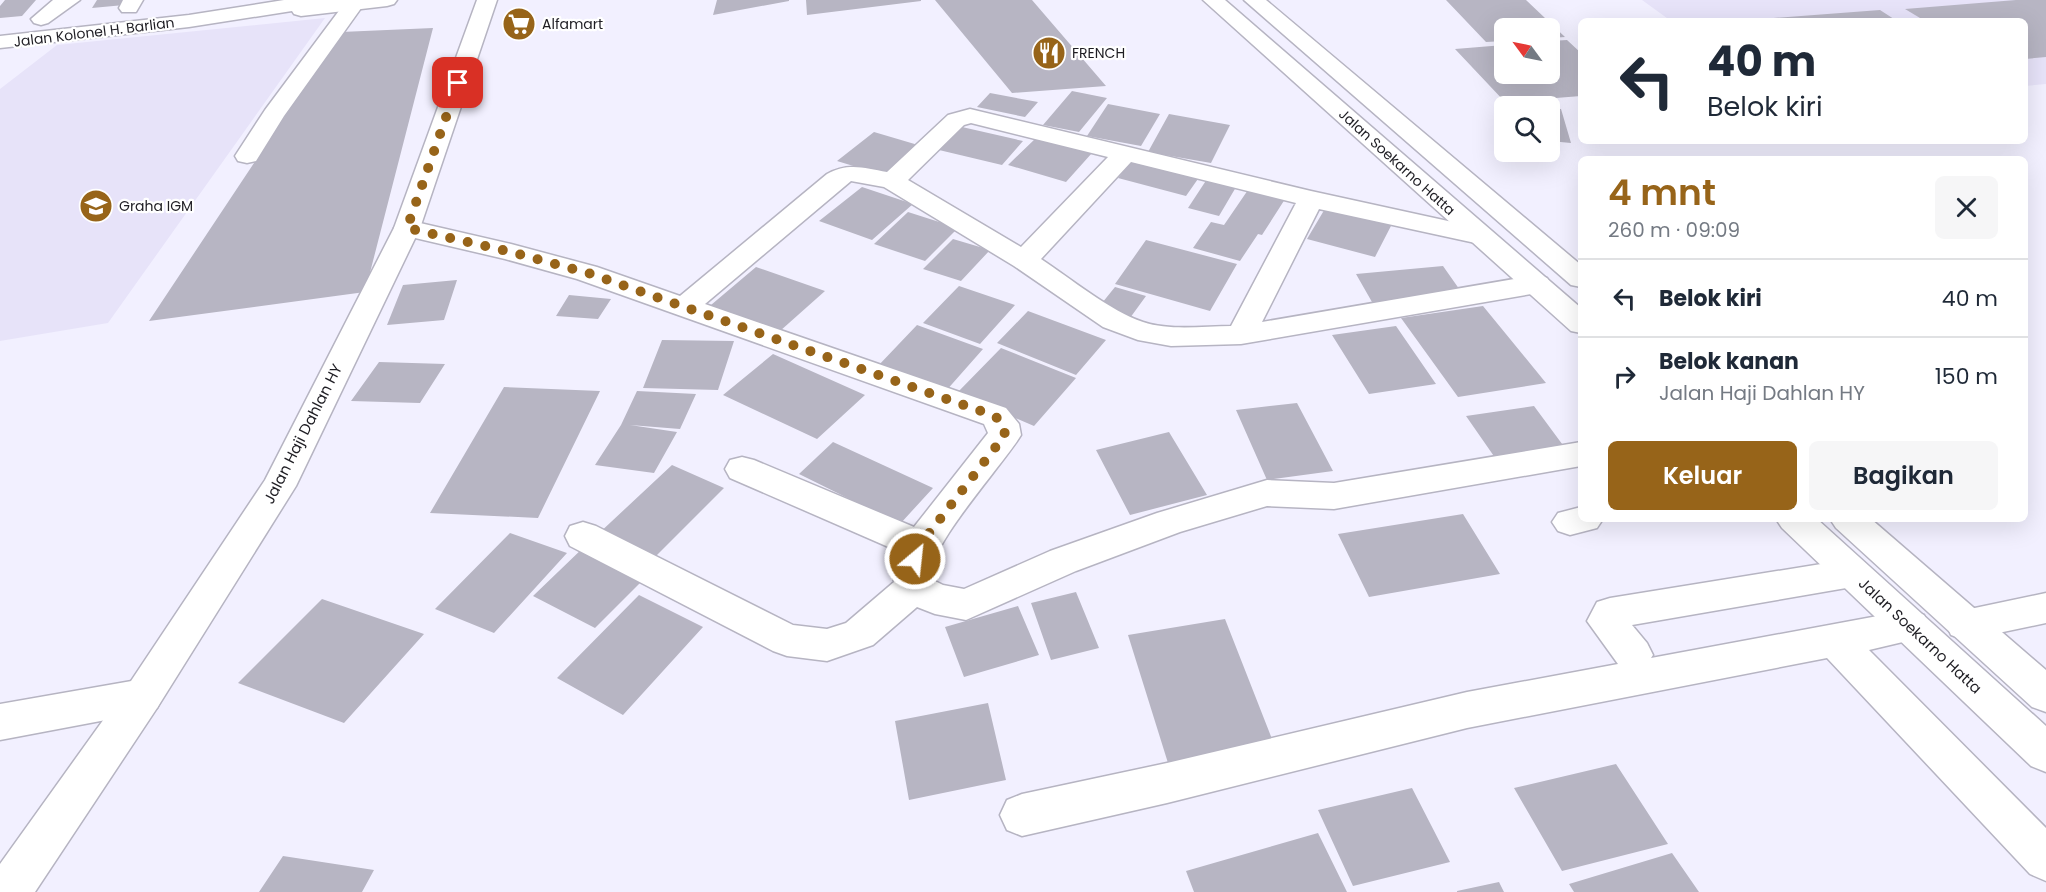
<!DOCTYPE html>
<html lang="id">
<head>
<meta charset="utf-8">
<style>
  body { margin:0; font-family:Poppins,sans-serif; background:#f6f6f7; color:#1f2937; height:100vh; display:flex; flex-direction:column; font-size:22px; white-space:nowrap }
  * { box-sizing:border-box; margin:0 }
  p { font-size:20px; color:#747a83 }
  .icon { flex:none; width:33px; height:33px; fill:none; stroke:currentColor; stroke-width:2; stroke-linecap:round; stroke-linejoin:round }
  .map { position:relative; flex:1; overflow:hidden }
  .drawer { position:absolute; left:1578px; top:156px; width:450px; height:366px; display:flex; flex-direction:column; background:#fff; border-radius:9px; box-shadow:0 6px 24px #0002 }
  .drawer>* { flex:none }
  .guide { position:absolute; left:1578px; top:18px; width:450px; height:126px; border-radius:9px; box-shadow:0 6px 24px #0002; background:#fff; color:#1f2937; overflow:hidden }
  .needle { width:39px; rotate:303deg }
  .tools { position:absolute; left:1494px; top:18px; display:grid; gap:12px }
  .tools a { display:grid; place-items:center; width:66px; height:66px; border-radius:9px; background:#fff; box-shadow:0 6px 24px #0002; font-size:30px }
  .pin { position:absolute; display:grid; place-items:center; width:51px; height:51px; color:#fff; margin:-26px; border-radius:12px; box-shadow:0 3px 9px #0006 }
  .me { position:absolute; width:66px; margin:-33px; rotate:28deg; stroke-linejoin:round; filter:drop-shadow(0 0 4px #0008) }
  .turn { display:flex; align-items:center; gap:21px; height:126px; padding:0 30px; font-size:27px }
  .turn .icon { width:78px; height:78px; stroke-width:2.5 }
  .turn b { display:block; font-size:42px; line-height:51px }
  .round { display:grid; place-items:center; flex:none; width:63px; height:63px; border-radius:9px; background:#f6f6f7 }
  .headline { display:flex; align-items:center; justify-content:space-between; height:102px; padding:0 30px }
  h1 { font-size:36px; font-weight:600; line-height:45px; color:#976419 }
  .action { display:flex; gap:12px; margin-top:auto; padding:12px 30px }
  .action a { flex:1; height:69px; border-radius:9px; background:#976419; color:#fff; font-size:24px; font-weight:600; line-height:69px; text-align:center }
  .action a+a { background:#f6f6f7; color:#1f2937 }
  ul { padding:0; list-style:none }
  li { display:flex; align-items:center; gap:18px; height:78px; padding:0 30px; border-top:2px solid #e0e1e3 }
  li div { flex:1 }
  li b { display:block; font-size:22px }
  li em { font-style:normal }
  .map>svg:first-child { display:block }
  .built { fill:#e7e3f9 }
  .building { fill:#b7b5c3 }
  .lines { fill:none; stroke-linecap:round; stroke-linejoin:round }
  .minor-casing { stroke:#b6b4c2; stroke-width:3 }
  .tertiary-casing { stroke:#b6b4c2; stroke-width:3 }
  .trunk-casing { stroke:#b6b4c2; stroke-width:3 }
  .minor { fill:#fff; fill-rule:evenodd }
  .tertiary { fill:#fff; fill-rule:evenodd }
  .trunk { fill:#fff; fill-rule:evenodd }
  .route { stroke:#976419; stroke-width:10; stroke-dasharray:0 18 }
  .labels { text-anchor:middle; stroke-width:4.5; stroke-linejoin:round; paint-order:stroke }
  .far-poi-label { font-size:14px; fill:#1e1d23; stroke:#fff; text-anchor:start }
  .far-street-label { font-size:14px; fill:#1e1d23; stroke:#fff }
  .street-label { font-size:15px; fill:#1e1d23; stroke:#fff }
</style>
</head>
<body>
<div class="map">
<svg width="2046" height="892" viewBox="0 0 2046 892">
  <rect width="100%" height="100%" fill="#f2f0ff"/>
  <!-- built -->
  <path class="built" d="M 1642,0 L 2046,0 L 2046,84 L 2025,86 L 2025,21 L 1671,21 Z
    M 325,18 L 108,323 L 0,341 L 0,89 L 57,45 Z"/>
  <!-- building -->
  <path class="building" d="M 5,0 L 36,0 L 22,16 L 0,18 L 0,6 Z
    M 97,0 L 127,0 L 124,5 L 92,8 Z
    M 717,0 L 789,0 L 789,1 L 713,15 Z
    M 806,0 L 921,0 L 921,1 L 807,15 Z
    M 935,0 L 1032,0 L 1106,86 L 1012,93 Z
    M 1446,0 L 1526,0 L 1565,37 L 1550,38 L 1550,28 L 1504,28 L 1504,41 L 1486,42 Z
    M 2016,0 L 2046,0 L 2046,57 L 2025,59 L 2025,21 L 1925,21 L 1905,9 Z
    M 1880,10 L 1897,21 L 1760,21 L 1760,19 Z
    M 433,28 L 365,292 L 149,321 L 341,32 Z
    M 1567,40 L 1581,53 L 1581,96 L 1505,102 L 1455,49 L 1504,45 L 1504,74 L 1550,74 L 1550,41 Z
    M 1072,91 L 1107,98 L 1079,132 L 1043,125 Z
    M 990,93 L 1038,102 L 1025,117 L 977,107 Z
    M 1108,104 L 1160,114 L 1141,146 L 1087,136 Z
    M 1550,108 L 1561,109 L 1571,143 L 1550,141 Z
    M 1169,114 L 1230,125 L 1211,163 L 1148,152 Z
    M 962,127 L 1023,141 L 1002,165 L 939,150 Z
    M 874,132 L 918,145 L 883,175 L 837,161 Z
    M 1036,138 L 1092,153 L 1066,182 L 1008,165 Z
    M 1134,159 L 1200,176 L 1186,196 L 1118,178 Z
    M 1209,176 L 1239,182 L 1219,216 L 1188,208 Z
    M 862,187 L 913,204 L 872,240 L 819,221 Z
    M 1250,187 L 1287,196 L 1262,235 L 1258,234 L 1240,261 L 1193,248 L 1211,222 L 1224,225 Z
    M 1326,207 L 1392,224 L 1375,257 L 1307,239 Z
    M 908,212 L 958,228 L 925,261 L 874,244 Z
    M 953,239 L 990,250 L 961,281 L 923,269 Z
    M 1146,240 L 1237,264 L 1210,311 L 1115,284 Z
    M 1443,266 L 1462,293 L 1372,302 L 1356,274 Z
    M 756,267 L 825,291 L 780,331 L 711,305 Z
    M 457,280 L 444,320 L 387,325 L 403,285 Z
    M 959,286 L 1015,305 L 980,344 L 923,323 Z
    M 1115,287 L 1146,296 L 1130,318 L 1098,308 Z
    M 569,295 L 611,299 L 598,319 L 556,316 Z
    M 1483,306 L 1546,383 L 1458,397 L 1401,318 Z
    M 1028,311 L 1106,340 L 1076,375 L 997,343 Z
    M 917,325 L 983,349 L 945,392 L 877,367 Z
    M 1396,326 L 1436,384 L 1369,394 L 1332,335 Z
    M 662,340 L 734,341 L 718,390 L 643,388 Z
    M 1001,348 L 1076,378 L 1034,426 L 957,393 Z
    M 773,354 L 865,395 L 817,439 L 723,395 Z
    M 379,362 L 445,364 L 420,403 L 351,401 Z
    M 504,387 L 600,391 L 538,518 L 430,513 Z
    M 637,391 L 696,394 L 680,429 L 630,425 L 677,432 L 654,473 L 595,465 L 621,425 Z
    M 1297,403 L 1333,471 L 1267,480 L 1236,410 Z
    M 1534,406 L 1568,452 L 1498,462 L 1466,416 Z
    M 1169,432 L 1207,495 L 1130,515 L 1096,450 Z
    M 833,442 L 933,488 L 900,524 L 799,474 Z
    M 672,465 L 724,488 L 650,562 L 596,536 Z
    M 1463,514 L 1500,574 L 1369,597 L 1338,534 Z
    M 510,533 L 567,553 L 494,633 L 435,609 Z
    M 585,546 L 647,576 L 595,628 L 533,596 Z
    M 1076,592 L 1099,648 L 1051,660 L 1031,603 Z
    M 639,595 L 703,627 L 623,715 L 557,678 Z
    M 322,599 L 424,634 L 344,723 L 238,683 Z
    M 1018,606 L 1039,655 L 964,677 L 945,627 Z
    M 1225,619 L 1274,744 L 1168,763 L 1128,635 Z
    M 988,703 L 1006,780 L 909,800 L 895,721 Z
    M 1616,764 L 1668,844 L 1562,871 L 1514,788 Z
    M 1412,788 L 1450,862 L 1353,886 L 1318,810 Z
    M 1318,833 L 1347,892 L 1194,892 L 1186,871 Z
    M 1672,853 L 1699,892 L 1574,892 L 1569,884 Z
    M 283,856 L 374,870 L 362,892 L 259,892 Z
    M 1499,882 L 1504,892 L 1457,892 L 1457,891 Z"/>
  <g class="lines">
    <!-- minor casing -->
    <g class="minor-casing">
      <path id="minor" d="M 53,0 L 80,0 L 48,23 L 41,25 L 34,23 L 31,19 Z
        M 123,0 L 143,0 L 136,12 L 122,12 L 119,8 Z
        M 347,0 L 361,0 L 364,4 L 284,116 L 256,161 L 247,163 L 238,161 L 235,156 L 265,110 Z
        M 970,109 L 1311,191 L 1480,228 L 1490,230 L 1493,236 L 1490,242 L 1480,244 L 1319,209 L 1262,322 L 1537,275 L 1547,278 L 1551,284 L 1547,290 L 1537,293 L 1241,344 L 1171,346 L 1138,340 L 1103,327 L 1014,266 L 884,187 L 851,181 L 705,304 L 1006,408 L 1019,424 L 1021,435 C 1004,464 924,550 931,579 L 943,585 L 964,589 L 1050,551 L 1157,513 L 1267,480 L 1334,483 L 1581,442 L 1581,466 L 1334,509 L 1267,506 L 1180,532 L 1076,571 L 966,620 L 935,614 L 917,607 L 873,645 L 827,661 L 787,656 L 773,651 L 570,546 L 565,536 L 570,526 L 583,522 L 596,526 L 793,625 L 827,629 L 846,623 L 894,582 L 893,573 L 900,552 L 730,478 L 725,469 L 730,460 L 742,457 L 754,460 L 914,527 L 988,433 L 984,424 L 577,279 L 505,259 L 398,234 L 394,228 L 398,222 L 407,220 L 511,244 L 597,267 L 680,296 L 827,174 C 848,162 865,168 887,172 L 948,115 ZM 971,123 L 1108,157 L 1021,247 L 908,180 L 964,125 ZM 1131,162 L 1296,203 L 1231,326 C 1203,326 1170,331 1143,322 C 1110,311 1070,278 1041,259 Z
        M 1581,507 L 1581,519 L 1603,519 L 1597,528 L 1570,535 L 1558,531 L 1552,522 L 1558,513 Z
        M 1852,559 L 1865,563 L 1870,573 L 1865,583 L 1852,587 L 1632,625 L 1647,643 L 1653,655 L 1651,658 L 1910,610 L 1924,615 L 1929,626 L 1924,637 L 1869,650 L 2046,828 L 2046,881 L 2030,874 L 1827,658 L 1467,728 L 1167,803 L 1022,836 L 1007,830 L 1000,815 L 1007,800 L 1022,794 L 1167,763 L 1467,692 L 1618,664 L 1587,621 L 1597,602 L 1610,598 Z
        M 2046,593 L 2046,623 L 1965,640 L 1951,635 L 1946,624 L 1951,613 Z
        M 143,679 L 157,684 L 163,696 L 157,708 L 143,713 L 0,740 L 0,704 Z"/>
    </g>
    <!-- tertiary casing -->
    <g class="tertiary-casing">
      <path id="tertiary" d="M 477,0 L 497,0 L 420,228 L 296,486 L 157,708 L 35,892 L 0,892 L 0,864 L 129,684 L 265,480 L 394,228 Z"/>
    </g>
    <!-- trunk casing -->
    <g class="trunk-casing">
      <path id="trunk" d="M 284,0 L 397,0 L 394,4 L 387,6 L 301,16 L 294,14 L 292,11 L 189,27 L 0,48 L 0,36 L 189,15 Z
        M 1203,0 L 1225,0 L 1581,308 L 1581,333 L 1571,331 Z
        M 1244,0 L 1266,0 L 1581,265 L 1581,287 L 1571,285 Z
        M 1776,519 L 1817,519 L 2046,726 L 2046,772 L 2031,766 L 1782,528 Z
        M 1830,519 L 1871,519 L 2046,670 L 2046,712 L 2032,707 L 1836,528 Z"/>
    </g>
    <!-- minor -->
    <use href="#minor" class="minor"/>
    <!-- tertiary -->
    <use href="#tertiary" class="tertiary"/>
    <!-- trunk -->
    <use href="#trunk" class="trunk"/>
  </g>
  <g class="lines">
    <!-- route -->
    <path class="route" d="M 458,83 L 407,228 L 511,252 L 588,273 L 995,416 L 1003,424 L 1005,435 L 920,545 L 915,559"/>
  </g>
  <!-- icons -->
  <defs>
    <g id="supermarket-disc" transform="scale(1.725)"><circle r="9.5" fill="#976419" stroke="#fff"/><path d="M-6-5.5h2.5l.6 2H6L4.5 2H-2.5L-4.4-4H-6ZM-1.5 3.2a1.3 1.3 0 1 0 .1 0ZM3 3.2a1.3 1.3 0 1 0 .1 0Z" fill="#fff"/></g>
    <g id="restaurant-disc" transform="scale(1.725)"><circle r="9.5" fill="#976419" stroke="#fff"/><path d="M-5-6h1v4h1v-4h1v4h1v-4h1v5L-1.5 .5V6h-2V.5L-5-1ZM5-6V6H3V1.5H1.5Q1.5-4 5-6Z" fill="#fff"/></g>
    <g id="school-disc" transform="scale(1.725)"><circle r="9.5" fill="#976419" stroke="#fff"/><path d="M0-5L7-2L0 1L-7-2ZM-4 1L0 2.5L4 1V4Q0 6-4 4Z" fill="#fff"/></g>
  </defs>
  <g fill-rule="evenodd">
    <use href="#supermarket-disc" x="519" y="24"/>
    <use href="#restaurant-disc" x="1049" y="53"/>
    <use href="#school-disc" x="96" y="206"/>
  </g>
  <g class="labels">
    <!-- far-poi labels -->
    <g class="far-poi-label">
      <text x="542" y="29">Alfamart</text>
      <text x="1072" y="58">FRENCH</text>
      <text x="119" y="211">Graha IGM</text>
    </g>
    <!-- far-street labels -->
    <g class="far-street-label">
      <text transform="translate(94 32) rotate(-7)" y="5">Jalan Kolonel H. Barlian</text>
      <text transform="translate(1397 162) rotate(42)" y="5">Jalan Soekarno Hatta</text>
    </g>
    <!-- street labels -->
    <g class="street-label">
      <text transform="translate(303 434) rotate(-63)" y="5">Jalan Haji Dahlan HY</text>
      <text transform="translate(1920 636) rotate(43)" y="5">Jalan Soekarno Hatta</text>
    </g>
  </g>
</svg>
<div class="tools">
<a><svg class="needle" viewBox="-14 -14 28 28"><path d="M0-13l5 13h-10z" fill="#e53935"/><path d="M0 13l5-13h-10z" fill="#747a83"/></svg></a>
<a><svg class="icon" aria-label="search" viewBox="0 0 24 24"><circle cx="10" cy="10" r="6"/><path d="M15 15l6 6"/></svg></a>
</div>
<div class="pin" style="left:458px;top:83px;background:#d93025"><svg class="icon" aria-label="arrive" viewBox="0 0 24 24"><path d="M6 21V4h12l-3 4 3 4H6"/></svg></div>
<svg class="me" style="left:915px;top:559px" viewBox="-20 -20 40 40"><circle r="17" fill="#976419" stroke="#fff" stroke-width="3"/><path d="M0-11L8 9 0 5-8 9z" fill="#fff"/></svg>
<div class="guide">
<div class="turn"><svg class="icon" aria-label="left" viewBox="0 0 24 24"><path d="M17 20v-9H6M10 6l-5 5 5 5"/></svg><div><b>40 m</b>Belok kiri</div></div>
</div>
<section class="drawer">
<div class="headline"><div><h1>4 mnt</h1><p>260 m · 09:09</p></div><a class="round"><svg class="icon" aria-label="close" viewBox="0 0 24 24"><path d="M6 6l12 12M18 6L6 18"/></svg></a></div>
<ul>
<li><svg class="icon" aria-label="left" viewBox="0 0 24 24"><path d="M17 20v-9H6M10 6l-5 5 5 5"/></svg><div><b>Belok kiri</b></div><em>40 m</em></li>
<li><svg class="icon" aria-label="right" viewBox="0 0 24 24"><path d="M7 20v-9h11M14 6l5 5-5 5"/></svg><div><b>Belok kanan</b><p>Jalan Haji Dahlan HY</p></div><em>150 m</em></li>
</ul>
<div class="action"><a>Keluar</a><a>Bagikan</a></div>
</section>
</div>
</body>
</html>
